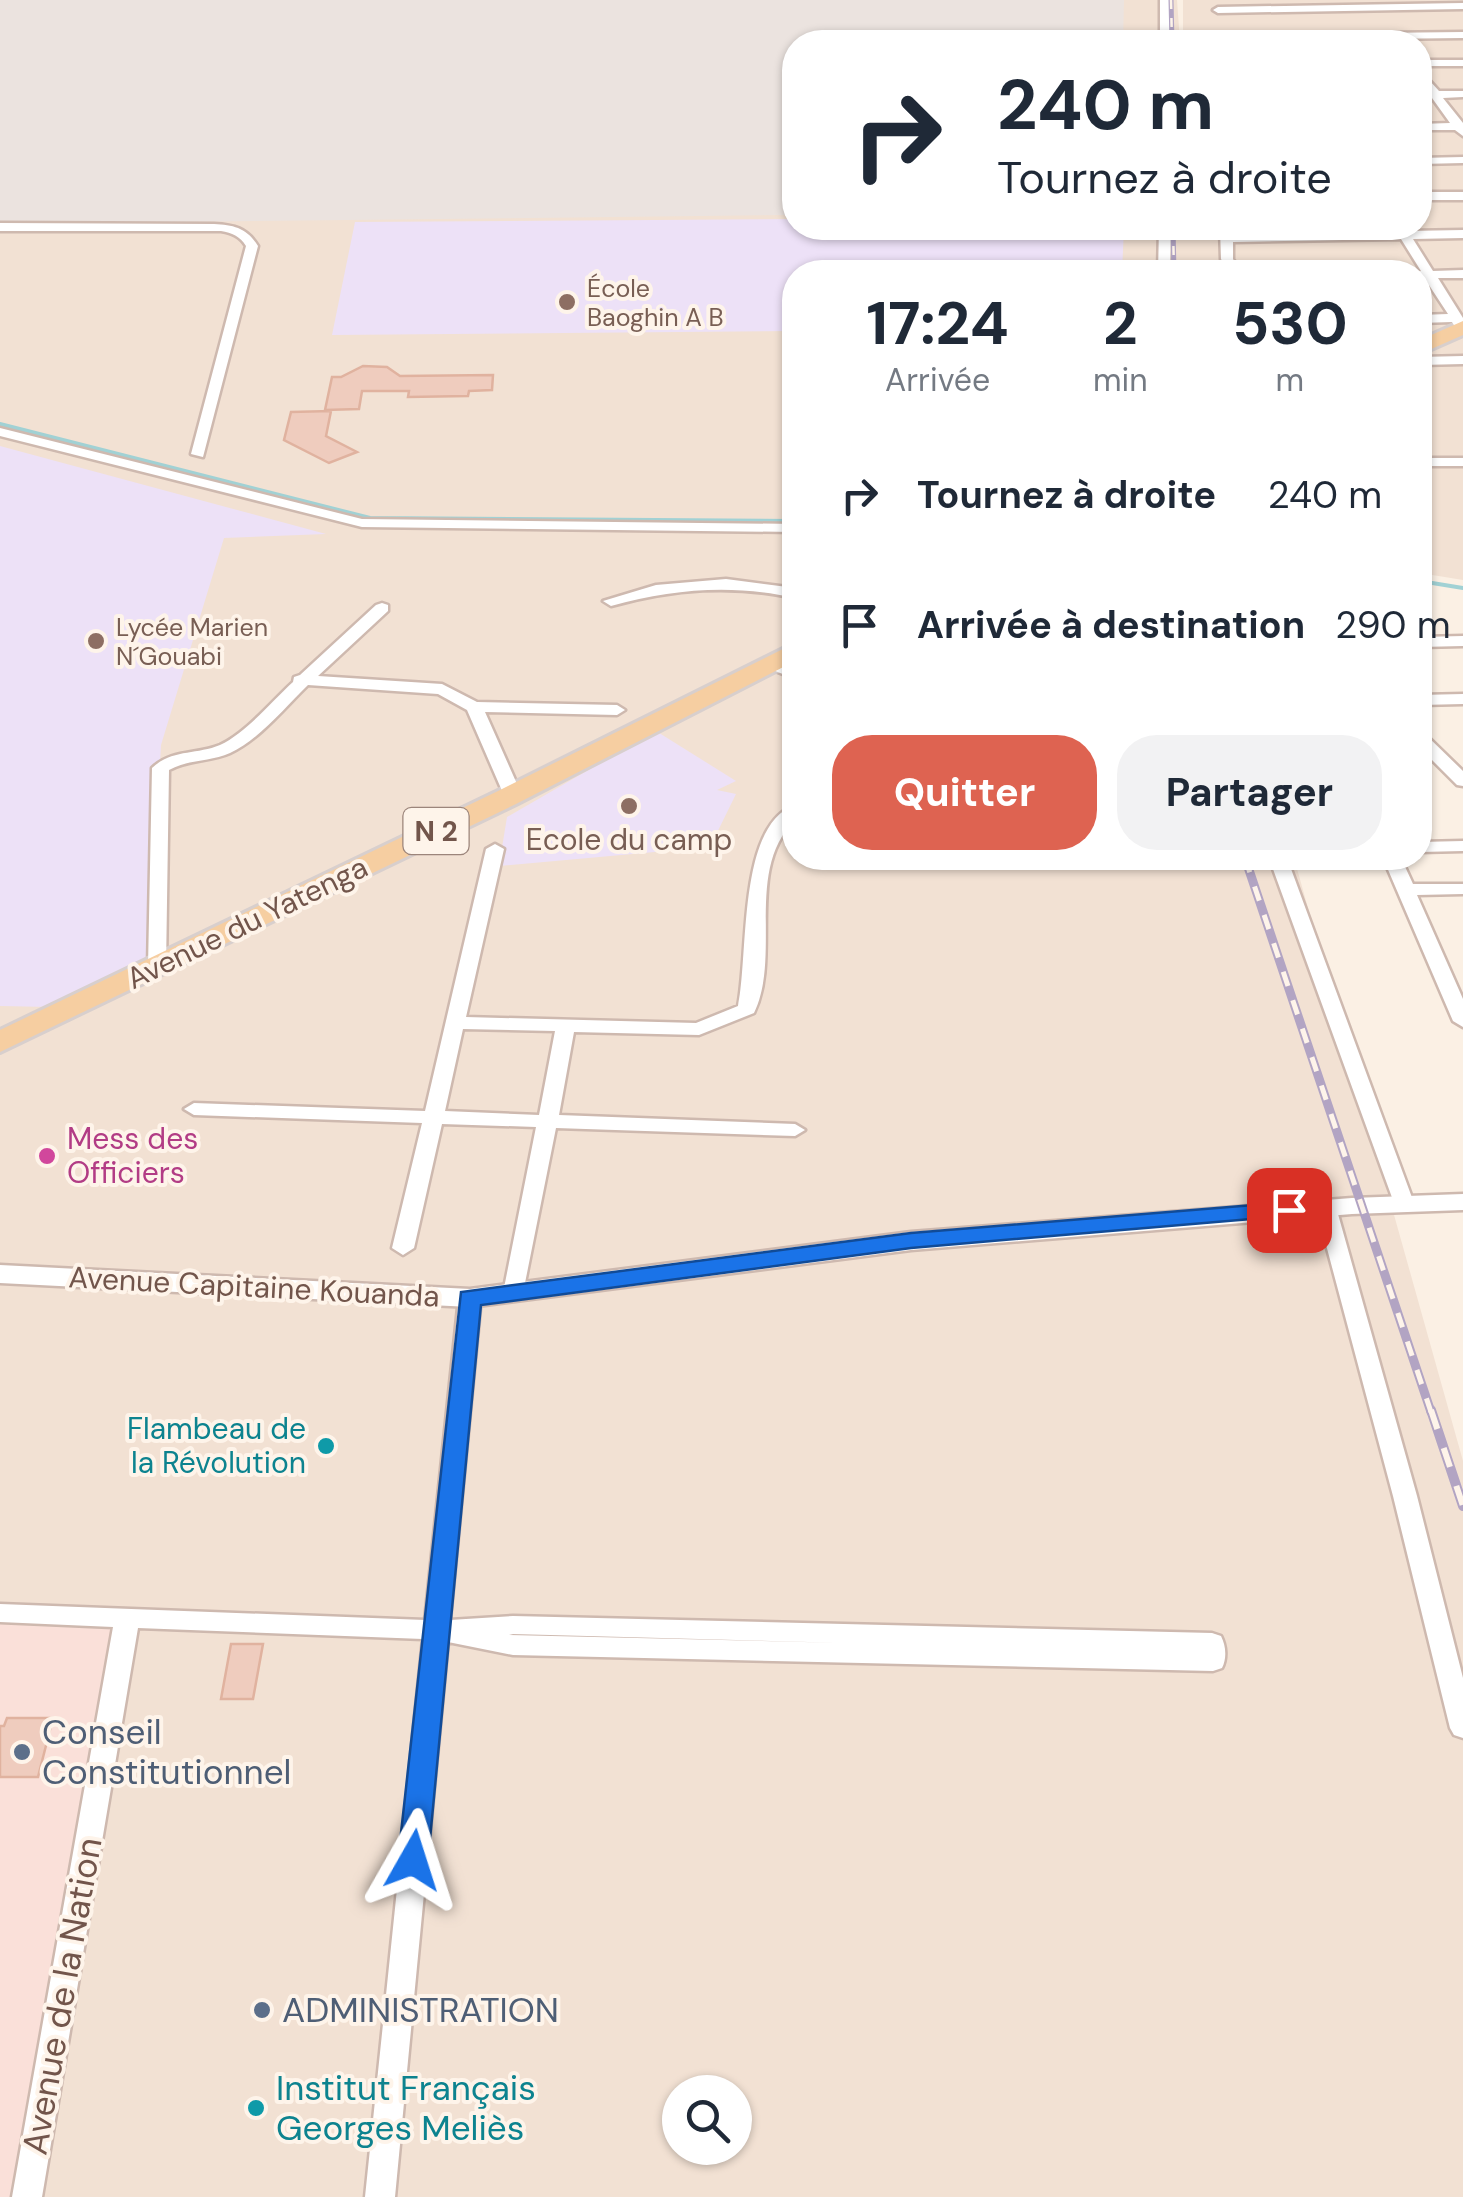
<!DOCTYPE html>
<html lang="fr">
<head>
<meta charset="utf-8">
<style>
  body { margin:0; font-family:"DM Sans",sans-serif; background:#f2f2f3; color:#1f2937; height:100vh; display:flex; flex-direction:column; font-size:38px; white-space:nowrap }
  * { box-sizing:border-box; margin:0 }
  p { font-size:32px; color:#747a83 }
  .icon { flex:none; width:55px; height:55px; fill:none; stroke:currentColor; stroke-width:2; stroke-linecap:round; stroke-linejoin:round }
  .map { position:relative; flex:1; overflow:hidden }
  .drawer { position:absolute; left:782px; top:260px; width:650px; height:610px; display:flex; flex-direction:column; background:#fff; border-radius:40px; box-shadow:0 2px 8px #0004 }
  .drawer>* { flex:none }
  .banner { position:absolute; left:782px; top:30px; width:650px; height:210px; border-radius:40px; box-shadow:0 2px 8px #0004; background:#fff; color:#1f2937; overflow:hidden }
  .fabs { position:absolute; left:662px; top:2075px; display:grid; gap:20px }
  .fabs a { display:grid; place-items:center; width:90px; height:90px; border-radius:50%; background:#fff; box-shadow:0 2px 8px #0004; font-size:50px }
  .pin { position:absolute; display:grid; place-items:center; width:85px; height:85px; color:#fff; margin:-42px; border-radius:20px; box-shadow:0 5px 15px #0006 }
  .me { position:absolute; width:110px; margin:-55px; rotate:6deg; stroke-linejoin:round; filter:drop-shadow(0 0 8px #0008) }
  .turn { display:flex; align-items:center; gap:35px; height:210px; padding:0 50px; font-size:45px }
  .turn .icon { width:130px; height:130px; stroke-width:2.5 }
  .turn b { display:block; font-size:70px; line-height:85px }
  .eta { display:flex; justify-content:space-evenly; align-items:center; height:170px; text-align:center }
  .eta b { font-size:60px; font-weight:700; line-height:70px }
  .button { display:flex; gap:20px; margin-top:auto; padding:20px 50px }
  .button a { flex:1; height:115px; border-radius:40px; background:#de6351; color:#fff; font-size:40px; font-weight:700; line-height:115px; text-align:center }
  .button a+a { background:#f2f2f3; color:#1f2937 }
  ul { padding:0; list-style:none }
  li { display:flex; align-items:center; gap:30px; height:130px; padding:0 50px }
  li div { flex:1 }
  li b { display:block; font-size:38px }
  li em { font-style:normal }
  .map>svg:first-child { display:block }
  .residential { fill:#f2e1d3; fill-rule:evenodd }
  .commercial { fill:#fae0d9 }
  .industrial { fill:#ebe3df }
  .education { fill:#ede1f7 }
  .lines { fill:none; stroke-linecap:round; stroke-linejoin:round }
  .stream { stroke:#a1d1d4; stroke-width:4 }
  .building { fill:#efccbe; stroke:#e0b29f; stroke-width:2.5 }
  .minor-casing { stroke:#ceb9af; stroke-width:5 }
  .tertiary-casing { stroke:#ceb9af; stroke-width:5 }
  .primary-casing { stroke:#d8cfcd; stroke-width:6 }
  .minor { fill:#fff; fill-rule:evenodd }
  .tertiary { fill:#fff; fill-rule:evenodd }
  .primary { fill:#f6cea1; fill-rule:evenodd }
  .rail-far2-casing { stroke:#b2a4c3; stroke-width:5 }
  .rail-far1-casing { stroke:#b2a4c3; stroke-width:9 }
  .rail-casing { stroke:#b2a4c3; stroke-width:10 }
  .rail-far2 { stroke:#fef4ea; stroke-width:2.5; stroke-dasharray:9; stroke-linecap:butt }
  .rail-far1 { stroke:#fef4ea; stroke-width:5; stroke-dasharray:15; stroke-linecap:butt }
  .rail { stroke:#fef4ea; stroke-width:6; stroke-dasharray:20; stroke-linecap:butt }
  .route { fill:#1a73e8; stroke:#114b97; stroke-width:2.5 }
  .education-dot { fill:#8d6e63; stroke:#fef4ea; stroke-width:4 }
  .hotel-dot { fill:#d1479c; stroke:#fef4ea; stroke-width:4 }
  .culture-dot { fill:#0f9aa8; stroke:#fef4ea; stroke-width:4 }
  .service-dot { fill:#5c6f8a; stroke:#fef4ea; stroke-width:4 }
  .labels { text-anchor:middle; stroke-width:8; stroke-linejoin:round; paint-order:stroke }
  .far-education-label { font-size:25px; fill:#785e54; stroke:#fef4ea; text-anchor:start }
  .shield { fill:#fef4ea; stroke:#9c857b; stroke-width:2.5 }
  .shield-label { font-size:28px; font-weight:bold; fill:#72554b }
  .education-label { font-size:30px; fill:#785e54; stroke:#fef4ea }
  .street-label { font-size:30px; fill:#72554b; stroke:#fef4ea }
  .hotel-label { font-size:30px; fill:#b23c85; stroke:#fef4ea; text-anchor:start }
  .culture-label { font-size:30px; fill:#0d838f; stroke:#fef4ea; text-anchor:end }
  .near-service-label { font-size:35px; fill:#4e5e75; stroke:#fef4ea; text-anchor:start }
  .near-street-label { font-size:35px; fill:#72554b; stroke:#fef4ea }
  .near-culture-label { font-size:35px; fill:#0d838f; stroke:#fef4ea; text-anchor:start }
</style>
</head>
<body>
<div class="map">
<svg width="1463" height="2197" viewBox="0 0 1463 2197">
  <rect width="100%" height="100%" fill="#fbf0e4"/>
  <!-- residential -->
  <path class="residential" d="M 0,0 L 1177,0 L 1180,42 L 795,42 L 795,228 L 1420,228 L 1420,42 L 1183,42 L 1183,0 L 1463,0 L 1463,580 L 1420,573 L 1420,272 L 795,272 L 795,858 L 1294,858 L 1463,1461 L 1463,2197 L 0,2197 ZM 680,2092 L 735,2092 L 735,2148 L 680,2148 Z"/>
  <!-- commercial -->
  <path class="commercial" d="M 0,1613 L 127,1618 L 27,2197 L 0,2197 Z"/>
  <!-- industrial -->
  <path class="industrial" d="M 0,0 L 1124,0 L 1123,42 L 795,42 L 795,215 L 0,224 Z"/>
  <!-- education -->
  <path class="education" d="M 795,219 L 795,228 L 1124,228 L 1122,272 L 795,272 L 795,331 L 332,335 L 355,222 Z
    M 0,446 L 326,534 L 224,538 L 161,745 L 150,958 L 51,1007 L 0,1006 Z
    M 656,731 L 736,781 L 717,790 L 736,794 L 710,847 L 499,866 L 507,817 Z"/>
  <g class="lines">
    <!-- stream -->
    <path class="stream" d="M 0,424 L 370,518 L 795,521
      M 1420,581 L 1463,588"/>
  </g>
  <!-- building -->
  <path class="building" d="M 363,366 L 387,367 L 400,376 L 493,375 L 492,390 L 469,391 L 468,396 L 408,397 L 409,391 L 362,391 L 359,409 L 325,410 L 332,377 L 341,377 Z
    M 331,411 L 326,436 L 357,452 L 329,463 L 284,440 L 291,412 Z
    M 231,1644 L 263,1644 L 253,1699 L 221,1699 Z
    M 7,1718 L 53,1718 L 38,1777 L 0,1777 L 0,1726 L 4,1726 Z"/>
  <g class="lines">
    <!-- minor casing -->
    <g class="minor-casing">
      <path id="minor" d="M 1160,0 L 1170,0 L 1170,42 L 1160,42 Z
        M 1463,3 L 1463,9 L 1218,13 L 1213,10 L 1218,7 Z
        M 1463,32 L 1463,38 L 1213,41 L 1208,38 L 1213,35 Z
        M 1420,60 L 1463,60 L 1463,66 L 1420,66 Z
        M 1420,70 L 1439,91 L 1463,91 L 1463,97 L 1443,98 L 1463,123 L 1463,136 L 1455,130 L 1420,130 L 1420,124 L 1450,123 L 1432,98 L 1421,95 L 1428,92 L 1420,81 Z
        M 1463,157 L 1463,163 L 1420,164 L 1420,158 Z
        M 1420,192 L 1463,192 L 1463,200 L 1420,200 Z
        M 0,223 L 214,224 C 234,225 247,228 258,246 L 203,457 L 191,454 L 246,246 C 240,236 232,233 221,231 L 0,231 Z
        M 1159,228 L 1171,228 L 1170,272 L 1158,272 Z
        M 1220,228 L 1232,228 L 1232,234 L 1396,231 L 1394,228 L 1406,228 L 1408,231 L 1463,230 L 1463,238 L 1413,239 L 1433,271 L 1463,270 L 1463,278 L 1438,278 L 1463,318 L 1463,331 L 1457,330 L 1452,322 L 1420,323 L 1420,315 L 1448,314 L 1425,279 L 1420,278 L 1417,272 L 1421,271 L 1401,239 L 1233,242 L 1233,259 L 1241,272 L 1229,272 L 1221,259 Z
        M 1463,356 L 1463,364 L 1420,365 L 1420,357 Z
        M 0,428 L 362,519 L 795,524 L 795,532 L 362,527 L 0,436 Z
        M 1420,458 L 1463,458 L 1463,466 L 1420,466 Z
        M 726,579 L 795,588 L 795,598 C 731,584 674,589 611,606 L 603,601 L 656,585 Z
        M 382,603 L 388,605 L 388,611 L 318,676 L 442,684 L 477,702 L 617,705 L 625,710 L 617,715 L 485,712 L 521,793 L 512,798 L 503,793 L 467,710 L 438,694 L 308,685 C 285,707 260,739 230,753 C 210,762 189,759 169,770 L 166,967 L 164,971 L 150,971 L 148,967 L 152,768 C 172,749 196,755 220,745 C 247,732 271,702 293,682 L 294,677 L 300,675 L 376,605 Z
        M 1463,636 L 1463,646 L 1420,647 L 1420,637 Z
        M 769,658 L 795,668 L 795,679 L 763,666 L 763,660 Z
        M 1463,694 L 1463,704 L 1420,705 L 1420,695 Z
        M 1420,734 L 1426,735 L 1463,771 L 1463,786 L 1457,785 L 1420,748 Z
        M 795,805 L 795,820 C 744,870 782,955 754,1013 L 699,1035 L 574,1032 L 559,1115 L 795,1124 L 805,1130 L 795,1136 L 556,1128 L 522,1298 L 506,1298 L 503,1293 L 536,1127 L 442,1124 L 414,1248 L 403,1255 L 392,1248 L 422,1123 L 194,1115 L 184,1109 L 194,1103 L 425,1111 L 486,849 L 495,844 L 504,849 L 466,1017 L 696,1023 L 738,1006 C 749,956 737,825 795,805 ZM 463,1029 L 555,1031 L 539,1115 L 445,1111 Z
        M 1463,841 L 1463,851 L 1420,852 L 1420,842 Z
        M 1269,858 L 1287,858 L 1414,1203 L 1411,1208 L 1404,1210 L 1394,1203 Z
        M 1383,858 L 1401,858 L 1413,884 L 1463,884 L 1463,894 L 1417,895 L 1463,999 L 1463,1027 L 1453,1021 Z
        M 1326,1200 L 1336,1207 L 1417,1496 L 1463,1678 L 1463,1738 L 1454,1735 L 1450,1728 L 1393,1496 L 1316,1207 Z
        M 470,1291 L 478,1293 L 481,1298 L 450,1620 L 513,1616 L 1212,1633 L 1221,1636 C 1226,1646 1227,1658 1222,1668 L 1213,1671 L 513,1655 L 448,1642 L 395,2197 L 365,2197 L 423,1639 L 138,1628 L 42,2197 L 12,2197 L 113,1627 L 0,1622 L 0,1604 L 425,1620 L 459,1298 L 462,1293 ZM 513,1634 L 845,1643 L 509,1635 Z"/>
    </g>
    <!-- tertiary casing -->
    <g class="tertiary-casing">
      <path id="tertiary" d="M 1463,1194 L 1463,1210 L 1352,1214 L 911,1250 L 470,1307 L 0,1283 L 0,1265 L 470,1289 L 911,1232 L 1352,1198 Z"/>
    </g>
    <!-- primary casing -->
    <g class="primary-casing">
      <path id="primary" d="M 1463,321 L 1463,335 L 1420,354 L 1420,340 Z
        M 795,643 L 795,661 L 516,804 L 0,1052 L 0,1030 L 496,792 Z"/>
    </g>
    <!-- minor -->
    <use href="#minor" class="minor"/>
    <!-- tertiary -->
    <use href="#tertiary" class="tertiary"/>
    <!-- primary -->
    <use href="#primary" class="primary"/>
    <!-- rail-far2 casing -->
    <g class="rail-far2-casing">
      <path id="rail-far2" d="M 1171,0 L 1172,42
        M 1173,228 L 1174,272"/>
    </g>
    <!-- rail-far1 casing -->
    <g class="rail-far1-casing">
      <path id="rail-far1" d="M 1245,858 L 1431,1412"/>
    </g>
    <!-- rail casing -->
    <g class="rail-casing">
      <path id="rail" d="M 1431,1410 L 1463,1506"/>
    </g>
    <!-- rail-far2 -->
    <use href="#rail-far2" class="rail-far2"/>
    <!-- rail-far1 -->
    <use href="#rail-far1" class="rail-far1"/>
    <!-- rail -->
    <use href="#rail" class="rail"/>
  </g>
  <!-- route -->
  <path class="route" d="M 1289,1202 L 1297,1205 L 1301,1210 L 1297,1215 L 911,1248 L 481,1305 L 428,1860 L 424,1869 L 413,1872 L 402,1869 L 398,1860 L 461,1292 L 911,1233 Z"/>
  <!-- markers -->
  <g class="education-dot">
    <circle cx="567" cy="302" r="10"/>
    <circle cx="96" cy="641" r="10"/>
    <circle cx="629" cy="806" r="10"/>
  </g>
  <circle class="hotel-dot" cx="47" cy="1156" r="10"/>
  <g class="culture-dot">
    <circle cx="326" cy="1446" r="10"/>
    <circle cx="256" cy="2108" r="10"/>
  </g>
  <g class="service-dot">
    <circle cx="22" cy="1752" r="10"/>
    <circle cx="262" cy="2010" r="10"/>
  </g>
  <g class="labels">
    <!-- far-education labels -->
    <g class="far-education-label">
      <text x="587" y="297">École<tspan x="587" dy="29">Baoghin A B</tspan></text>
      <text x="116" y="636">Lycée Marien<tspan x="116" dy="29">N´Gouabi</tspan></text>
    </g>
    <!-- shield labels -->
    <rect class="shield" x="403.5" y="808" width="65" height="46" rx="8"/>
    <g class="shield-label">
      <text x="436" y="841">N 2</text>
    </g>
    <!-- education labels -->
    <g class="education-label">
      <text x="629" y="850">Ecole du camp</text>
    </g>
    <!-- street labels -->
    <g class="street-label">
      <text transform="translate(247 923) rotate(-26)" y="10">Avenue du Yatenga</text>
      <text transform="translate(254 1287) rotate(3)" y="10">Avenue Capitaine Kouanda</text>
    </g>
    <!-- hotel labels -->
    <g class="hotel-label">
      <text x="67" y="1149">Mess des<tspan x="67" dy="34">Officiers</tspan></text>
    </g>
    <!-- culture labels -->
    <g class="culture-label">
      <text x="306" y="1439">Flambeau de<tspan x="306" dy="34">la Révolution</tspan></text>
    </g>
    <!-- near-service labels -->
    <g class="near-service-label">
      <text x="42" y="1744">Conseil<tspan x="42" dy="40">Constitutionnel</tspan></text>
      <text x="282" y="2022">ADMINISTRATION</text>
    </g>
    <!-- near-street labels -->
    <g class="near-street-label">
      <text transform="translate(62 1996) rotate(-80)" y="12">Avenue de la Nation</text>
    </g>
    <!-- near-culture labels -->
    <g class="near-culture-label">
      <text x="276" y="2100">Institut Français<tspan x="276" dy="40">Georges Meliès</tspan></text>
    </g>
  </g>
</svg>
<div class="fabs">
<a><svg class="icon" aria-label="search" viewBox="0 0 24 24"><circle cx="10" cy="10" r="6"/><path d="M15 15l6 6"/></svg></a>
</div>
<div class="pin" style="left:1289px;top:1210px;background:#d93025"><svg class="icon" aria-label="arrive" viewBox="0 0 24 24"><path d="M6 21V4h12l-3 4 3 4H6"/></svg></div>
<svg class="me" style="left:413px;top:1860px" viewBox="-20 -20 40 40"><path d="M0-17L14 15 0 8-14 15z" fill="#1a73e8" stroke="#fff" stroke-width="4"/></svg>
<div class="banner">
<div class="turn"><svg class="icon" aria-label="right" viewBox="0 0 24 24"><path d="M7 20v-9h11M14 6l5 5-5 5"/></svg><div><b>240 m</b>Tournez à droite</div></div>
</div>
<section class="drawer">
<div class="eta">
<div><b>17:24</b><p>Arrivée</p></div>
<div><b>2</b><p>min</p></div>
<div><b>530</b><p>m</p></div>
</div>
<ul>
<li><svg class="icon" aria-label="right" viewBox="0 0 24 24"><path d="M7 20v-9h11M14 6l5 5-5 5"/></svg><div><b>Tournez à droite</b></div><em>240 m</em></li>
<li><svg class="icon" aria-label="arrive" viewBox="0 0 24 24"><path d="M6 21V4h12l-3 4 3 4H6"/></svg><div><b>Arrivée à destination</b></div><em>290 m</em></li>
</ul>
<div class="button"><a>Quitter</a><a>Partager</a></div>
</section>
</div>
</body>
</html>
